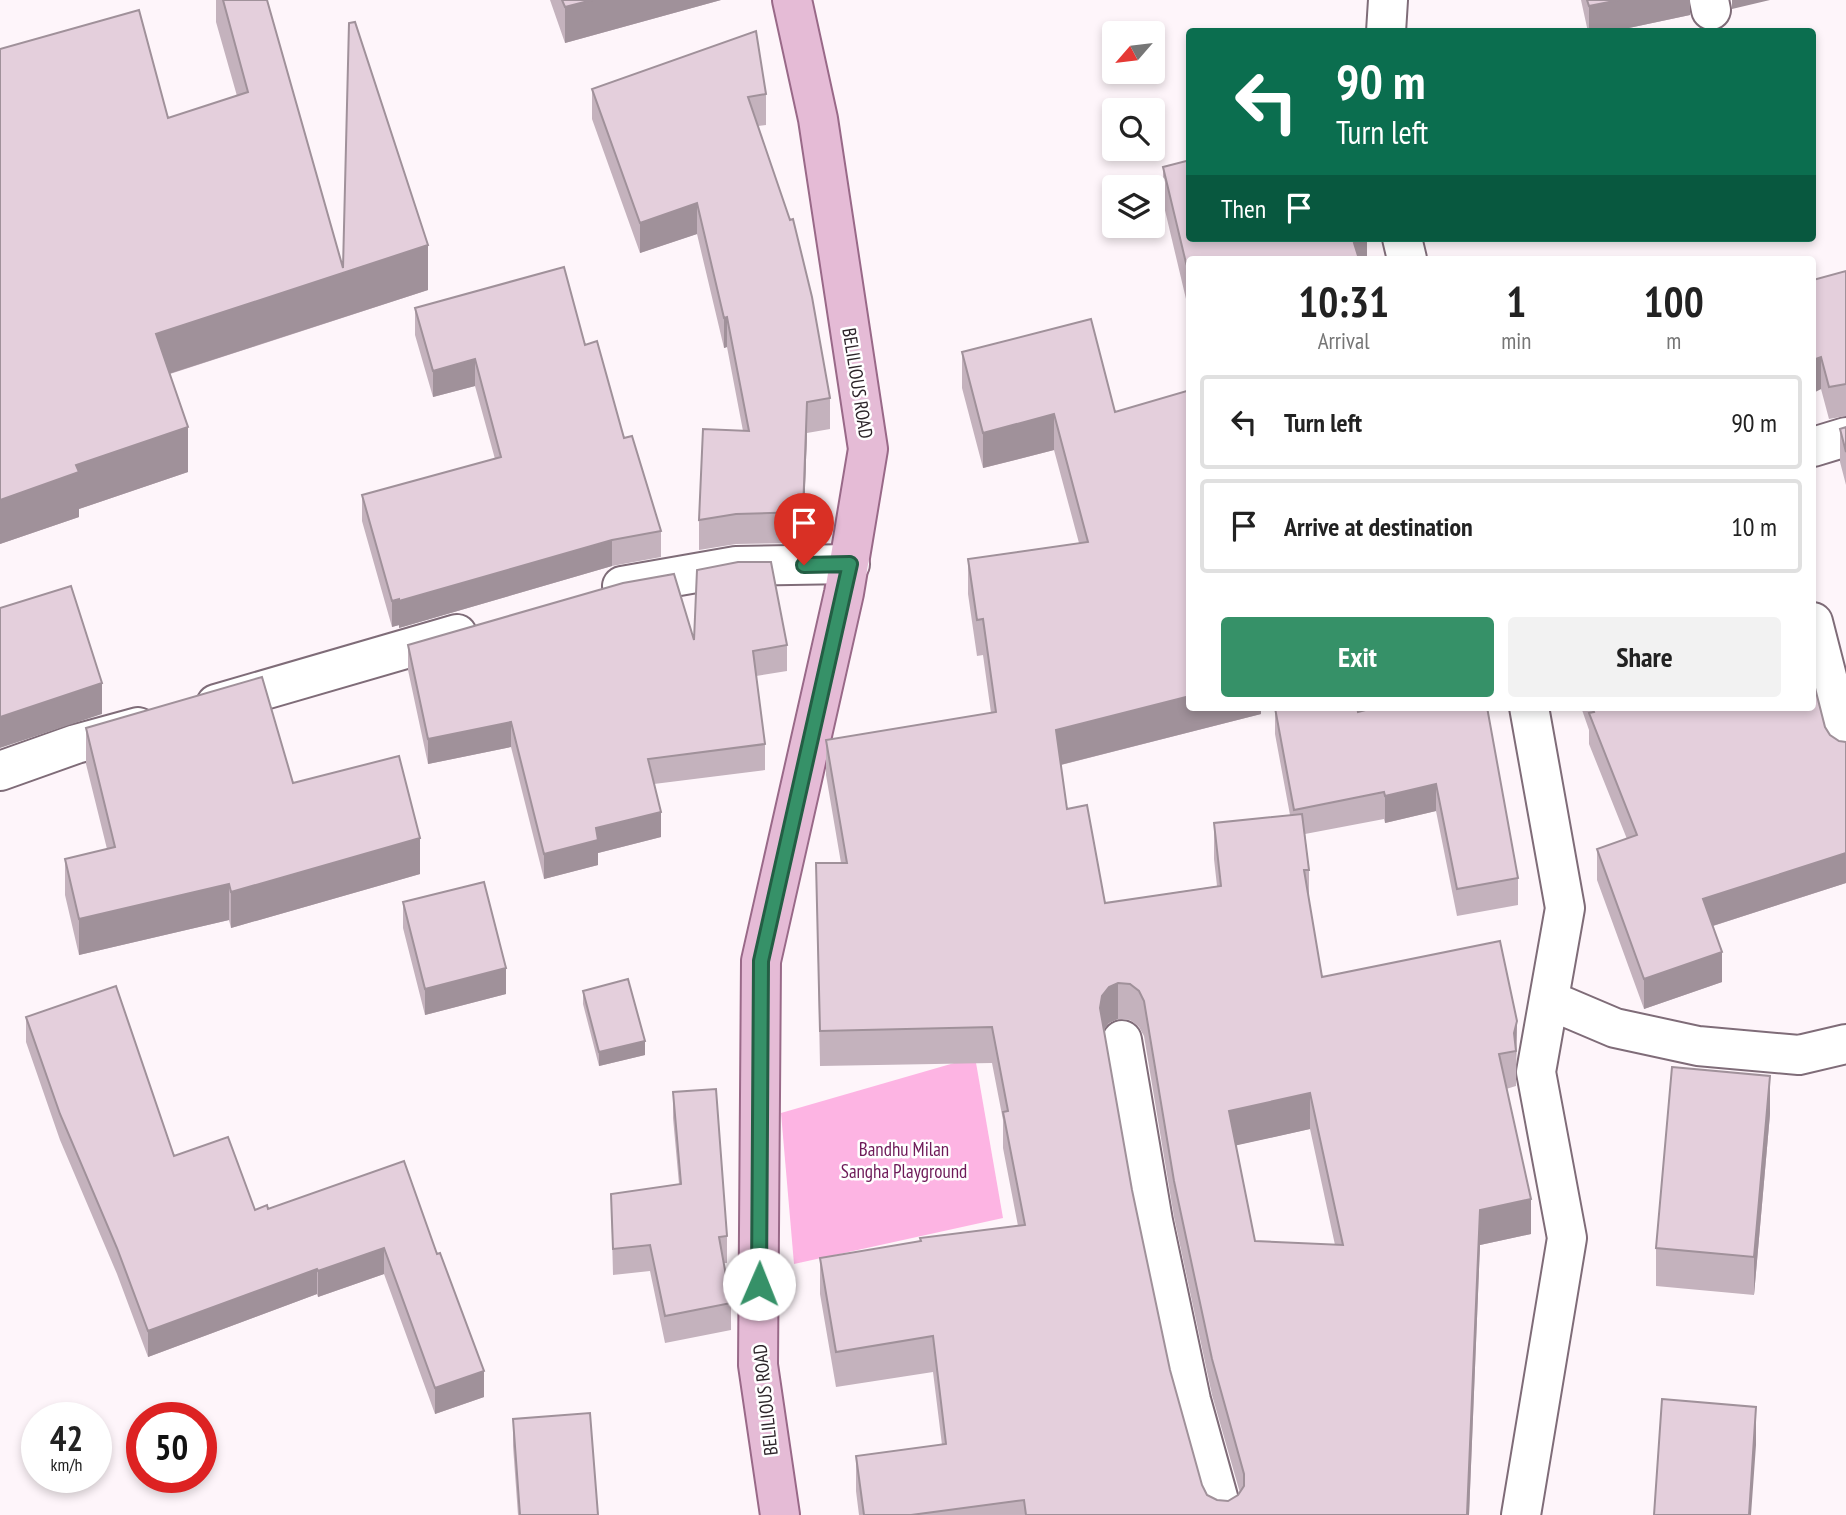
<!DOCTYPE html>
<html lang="en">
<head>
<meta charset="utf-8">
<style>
  body { margin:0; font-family:"PT Sans Narrow",sans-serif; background:#f2f2f2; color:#222; height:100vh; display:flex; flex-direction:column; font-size:26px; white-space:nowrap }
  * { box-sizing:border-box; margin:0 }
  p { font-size:23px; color:#767676 }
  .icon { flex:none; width:38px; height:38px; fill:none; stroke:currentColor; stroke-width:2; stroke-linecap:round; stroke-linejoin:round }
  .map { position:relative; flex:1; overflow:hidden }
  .side { position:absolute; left:1186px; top:256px; width:630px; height:455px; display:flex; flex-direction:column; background:#fff; border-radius:7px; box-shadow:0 4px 10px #0003 }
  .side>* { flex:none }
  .top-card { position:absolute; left:1186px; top:28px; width:630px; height:214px; border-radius:7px; box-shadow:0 4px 10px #0003; background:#0b6e4f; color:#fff; overflow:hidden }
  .needle { width:46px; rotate:242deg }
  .controls { position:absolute; left:1102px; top:21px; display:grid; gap:14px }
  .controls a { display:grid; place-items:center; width:63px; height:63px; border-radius:7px; background:#fff; box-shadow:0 4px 10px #0003; font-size:35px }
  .speed { position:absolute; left:21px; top:1402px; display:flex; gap:14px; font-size:35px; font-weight:700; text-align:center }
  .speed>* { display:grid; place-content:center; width:91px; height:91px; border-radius:50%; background:#fff; box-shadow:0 4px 10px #0003; line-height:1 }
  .speed small { font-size:18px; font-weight:400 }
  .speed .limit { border:10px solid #d22; background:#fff; color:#111 }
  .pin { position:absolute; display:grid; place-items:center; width:60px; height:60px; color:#fff; margin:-72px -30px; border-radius:50% 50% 50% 0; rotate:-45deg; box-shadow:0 0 7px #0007 }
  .pin .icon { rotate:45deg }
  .me { position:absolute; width:77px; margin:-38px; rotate:1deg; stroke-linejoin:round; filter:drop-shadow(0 0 5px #0008) }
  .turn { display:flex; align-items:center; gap:24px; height:147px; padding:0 35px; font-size:32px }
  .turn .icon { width:91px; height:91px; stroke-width:2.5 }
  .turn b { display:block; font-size:49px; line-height:60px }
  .then { display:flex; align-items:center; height:66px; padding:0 35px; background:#0003; gap:14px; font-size:26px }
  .eta { display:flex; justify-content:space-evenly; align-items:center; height:119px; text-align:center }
  .eta b { font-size:42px; font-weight:700; line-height:49px }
  .button { display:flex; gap:14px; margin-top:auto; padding:14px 35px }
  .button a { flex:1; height:80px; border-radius:7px; background:#369168; color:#fff; font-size:28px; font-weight:700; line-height:80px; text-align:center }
  .button a+a { background:#f2f2f2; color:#222 }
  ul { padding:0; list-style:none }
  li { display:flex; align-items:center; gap:21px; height:94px; margin:0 14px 10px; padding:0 21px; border:4px solid #e0e0e0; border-radius:7px }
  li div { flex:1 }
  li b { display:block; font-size:26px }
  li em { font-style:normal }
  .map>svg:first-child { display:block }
  .green { fill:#fdb4e3 }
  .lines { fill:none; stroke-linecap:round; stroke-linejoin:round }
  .minor-casing { stroke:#7f6c78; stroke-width:42 }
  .major-casing { stroke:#996988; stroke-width:42 }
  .minor { stroke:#fff; stroke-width:38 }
  .major { stroke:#e5bbd6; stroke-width:38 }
  .wall { fill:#c4b2bd; fill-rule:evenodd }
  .shaded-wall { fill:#a0919a }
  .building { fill:#e4cfdc; stroke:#a0919a; stroke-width:2; fill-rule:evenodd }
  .route-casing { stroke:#235e44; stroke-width:18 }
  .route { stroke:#369168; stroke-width:12 }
  .labels { text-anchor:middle; stroke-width:5; stroke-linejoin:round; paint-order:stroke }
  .street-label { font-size:19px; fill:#2c2429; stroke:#fff }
  .park-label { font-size:19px; fill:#6e1a58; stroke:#fff }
</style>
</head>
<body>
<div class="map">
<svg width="1846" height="1515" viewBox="0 0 1846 1515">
  <rect width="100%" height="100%" fill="#fef5fa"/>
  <!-- green -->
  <path class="green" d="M 975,1057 L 1003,1218 L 794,1264 L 781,1113 Z"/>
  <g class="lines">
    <!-- minor casing -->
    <g class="minor-casing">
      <path id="minor" d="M 1709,0 L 1711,10
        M 1386,32 L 1388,0
        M 1402,238 L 1407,259
        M 1813,447 L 1846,437
        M 622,586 L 736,566 L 850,564
        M 1813,622 L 1846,751
        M 216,704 L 457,634
        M 0,771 L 76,744 L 138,727
        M 1549,1000 L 1615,1028 L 1698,1046 L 1799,1055 L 1846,1044
        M 1122,1040 L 1153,1221 L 1191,1400 L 1223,1515
        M 1521,1515 L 1567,1238 L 1536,1072 L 1565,908 L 1529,707"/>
    </g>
    <!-- major casing -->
    <g class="major-casing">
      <path id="major" d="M 780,1515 L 758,1365 L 761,961 L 844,593 L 868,449 L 818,119 L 792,0"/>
    </g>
    <!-- minor -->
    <use href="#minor" class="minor"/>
    <!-- major -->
    <use href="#major" class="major"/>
  </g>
  <!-- wall -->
  <path class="wall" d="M 216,0 L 267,0 L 343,268 L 428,290 L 170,374 L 188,472 L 79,509 L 79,517 L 0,544 L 0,49 L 168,118 L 237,96 L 216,22 Z
    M 550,0 L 721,0 L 565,43 Z
    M 1581,0 L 1690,0 L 1690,15 L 1610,32 L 1588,32 Z
    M 592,89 L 766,94 L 766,125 L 758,126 L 830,398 L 830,429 L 807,433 L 803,543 L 736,544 L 699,550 L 699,520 L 743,431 L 727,347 L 724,348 L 697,234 L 640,253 L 592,119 Z
    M 1163,167 L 1367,259 L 1190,259 L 1190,309 L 1186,299 L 1163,202 Z
    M 1846,271 L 1846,416 L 1829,419 L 1821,389 L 1813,393 L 1813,280 Z
    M 415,308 L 585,345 L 661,531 L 661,557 L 612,566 L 399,628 L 399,625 L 392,627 L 362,521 L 362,495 L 495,459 L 475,386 L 433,397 L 415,335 Z
    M 962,352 L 1115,412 L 1261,707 L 1261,714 L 1061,765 L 1067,809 L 1105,903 L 1217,886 L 1214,859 L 1214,823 L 1290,815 L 1275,734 L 1275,708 L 1358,712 L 1377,707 L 1518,878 L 1518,905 L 1457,916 L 1436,811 L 1385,823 L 1384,819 L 1305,834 L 1309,870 L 1309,899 L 1322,977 L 1517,1021 L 1516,1086 L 1506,1089 L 1531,1234 L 1480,1245 L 1469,1515 L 859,1515 L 856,1491 L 856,1456 L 942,1445 L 933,1372 L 836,1387 L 820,1294 L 820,1258 L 1018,1226 L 1003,1148 L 1003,1120 L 992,1063 L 820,1066 L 816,863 L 841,863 L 826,775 L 826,740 L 991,713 L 983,655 L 977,656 L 968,594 L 968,559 L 1079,543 L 1054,450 L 983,468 L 962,388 ZM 1118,1019 L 1130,1020 L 1139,1027 L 1144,1036 L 1174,1217 L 1212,1395 L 1240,1493 L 1238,1495 L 1228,1501 L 1217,1500 L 1207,1495 L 1202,1485 L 1170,1370 L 1132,1190 L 1104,1029 L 1109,1023 ZM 1310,1129 L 1335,1245 L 1255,1241 L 1236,1145 Z
    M 1846,427 L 1846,485 L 1840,462 L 1840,429 Z
    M 694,640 L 787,645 L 787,671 L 756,676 L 765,744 L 765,770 L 654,784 L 661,837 L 598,853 L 598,865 L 544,879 L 511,747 L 428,764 L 408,670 L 408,645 Z
    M 1581,707 L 1813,707 L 1830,735 L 1839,741 L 1846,742 L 1846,883 L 1713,926 L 1722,982 L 1644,1009 L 1597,880 L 1597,849 L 1627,839 L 1589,744 L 1589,730 Z
    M 86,728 L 293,783 L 420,874 L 231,928 L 229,920 L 79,955 L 65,895 L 65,859 L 107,849 L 86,764 Z
    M 403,902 L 506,994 L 425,1015 L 403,928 Z
    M 583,991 L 645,1055 L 599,1066 L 583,1004 Z
    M 26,1017 L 174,1156 L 255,1210 L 268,1209 L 404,1161 L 484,1397 L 435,1414 L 384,1274 L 318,1297 L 317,1294 L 148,1357 L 117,1274 L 60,1140 L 26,1042 Z
    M 673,1092 L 727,1236 L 727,1263 L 724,1263 L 731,1303 L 731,1330 L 665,1343 L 650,1271 L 613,1275 L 611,1194 L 679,1184 L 673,1118 Z
    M 1770,1114 L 1754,1295 L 1656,1286 L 1656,1248 Z
    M 513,1419 L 598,1515 L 518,1515 L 513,1446 Z"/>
  <!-- shaded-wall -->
  <path class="shaded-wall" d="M 592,0 L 721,0 L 565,43 L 565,7 Z
    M 1619,0 L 1690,0 L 1690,15 L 1610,32 L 1589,32 L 1589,6 Z
    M 1732,0 L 1770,0 L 1732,9 Z
    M 697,203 L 697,234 L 640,253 L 640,223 Z
    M 1367,240 L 1367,259 L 1354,259 L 1354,243 Z
    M 428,245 L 428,290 L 156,378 L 156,334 Z
    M 727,317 L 727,347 L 724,348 L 724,318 Z
    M 1821,357 L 1821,389 L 1813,393 L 1813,360 Z
    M 475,359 L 475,386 L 433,397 L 433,371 Z
    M 807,402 L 807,433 L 803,543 L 803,512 Z
    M 1054,414 L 1054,450 L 983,468 L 983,433 Z
    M 188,427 L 188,472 L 79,509 L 79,517 L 0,544 L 0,500 L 76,465 Z
    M 612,540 L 612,566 L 399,628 L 399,601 Z
    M 399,599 L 399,625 L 392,627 L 392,601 Z
    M 102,683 L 102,714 L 0,748 L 0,717 Z
    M 1190,696 L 1190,707 L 1261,707 L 1261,714 L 1056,766 L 1056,730 Z
    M 511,722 L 511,747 L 428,764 L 428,739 Z
    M 1436,784 L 1436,811 L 1385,823 L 1385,796 Z
    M 661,812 L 661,837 L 598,853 L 598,865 L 544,879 L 544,854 L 596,828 Z
    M 420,838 L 420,874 L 231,928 L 231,892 Z
    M 1846,853 L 1846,883 L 1703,929 L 1703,899 Z
    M 229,884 L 229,920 L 79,955 L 79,919 Z
    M 1722,952 L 1722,982 L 1644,1009 L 1644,979 Z
    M 506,968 L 506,994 L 425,1015 L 425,989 Z
    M 1118,983 L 1118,1019 L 1109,1023 L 1102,1032 L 1100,1008 L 1102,996 L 1109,987 Z
    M 1517,1021 L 1516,1057 L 1514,1033 Z
    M 645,1041 L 645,1055 L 599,1066 L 599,1052 Z
    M 1770,1076 L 1770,1114 L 1754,1295 L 1754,1257 Z
    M 1310,1093 L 1310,1129 L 1229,1147 L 1229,1111 Z
    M 1531,1199 L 1531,1234 L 1480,1245 L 1469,1515 L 1467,1515 L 1480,1210 Z
    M 384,1248 L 384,1274 L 318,1297 L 318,1271 Z
    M 317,1269 L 317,1294 L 148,1357 L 148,1331 Z
    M 484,1371 L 484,1397 L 435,1414 L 435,1388 Z
    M 1756,1407 L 1756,1445 L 1751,1515 L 1749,1515 Z"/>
  <!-- building -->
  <path class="building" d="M 223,0 L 267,0 L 343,268 L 349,23 L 355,22 L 428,245 L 156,334 L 188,427 L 76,465 L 79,472 L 0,500 L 0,49 L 139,10 L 168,118 L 248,92 Z
    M 562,0 L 592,0 L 565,7 Z
    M 1587,0 L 1619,0 L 1589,6 Z
    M 756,31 L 766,94 L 748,97 L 790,220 L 793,219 L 812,297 L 830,398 L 807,402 L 803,512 L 736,514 L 699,520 L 703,429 L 749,431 L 727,317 L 724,318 L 697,203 L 640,223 L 592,89 Z
    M 1190,160 L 1190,238 L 1367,238 L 1367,240 L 1354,243 L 1359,259 L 1190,259 L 1190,274 L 1186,263 L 1163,167 Z
    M 564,267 L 585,345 L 597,341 L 624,438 L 632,436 L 661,531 L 612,540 L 399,601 L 399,599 L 392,601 L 362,495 L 501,457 L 475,359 L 433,371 L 415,308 Z
    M 1846,271 L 1846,384 L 1829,387 L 1821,357 L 1813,360 L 1813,280 Z
    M 1091,319 L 1115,412 L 1190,390 L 1190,696 L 1056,730 L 1067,809 L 1087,805 L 1105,903 L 1221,886 L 1214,823 L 1302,814 L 1309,870 L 1304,870 L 1322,977 L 1500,941 L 1517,1021 L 1514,1033 L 1516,1051 L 1499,1054 L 1531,1199 L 1480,1210 L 1467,1515 L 1026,1515 L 1024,1500 L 911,1515 L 864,1515 L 856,1456 L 946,1444 L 933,1336 L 836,1352 L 820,1258 L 921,1241 L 920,1238 L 1025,1225 L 1003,1112 L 1008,1111 L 992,1027 L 820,1031 L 816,863 L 847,863 L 826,740 L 996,712 L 983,619 L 977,620 L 968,559 L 1088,542 L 1054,414 L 983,433 L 962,352 ZM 1118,983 L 1130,984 L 1139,991 L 1144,1001 L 1174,1181 L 1212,1359 L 1244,1474 L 1244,1486 L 1238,1495 L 1228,1501 L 1217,1500 L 1207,1495 L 1202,1485 L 1170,1370 L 1132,1190 L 1100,1008 L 1102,996 L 1109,987 ZM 1310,1093 L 1343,1245 L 1255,1241 L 1229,1111 Z
    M 1846,427 L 1846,452 L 1840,429 Z
    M 738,562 L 771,562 L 787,645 L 753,651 L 765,744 L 648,759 L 661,812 L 596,828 L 598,840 L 544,854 L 511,722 L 428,739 L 408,645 L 623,583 L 674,574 L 694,640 L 697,570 Z
    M 71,586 L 102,683 L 0,717 L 0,608 Z
    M 262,677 L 293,783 L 399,756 L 420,838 L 231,892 L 229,884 L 79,919 L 65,859 L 115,847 L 86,728 Z
    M 1813,680 L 1825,727 L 1830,735 L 1839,741 L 1846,742 L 1846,853 L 1703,899 L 1722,952 L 1644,979 L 1597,849 L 1637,835 L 1589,713 L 1594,712 L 1592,707 L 1813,707 Z
    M 1279,707 L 1357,707 L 1358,712 L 1377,707 L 1487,707 L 1518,878 L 1457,889 L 1436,784 L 1385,796 L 1384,792 L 1294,810 L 1275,708 Z
    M 484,882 L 506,968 L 425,989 L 403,902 Z
    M 628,979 L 645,1041 L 599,1052 L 583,991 Z
    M 116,986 L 174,1156 L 228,1137 L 255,1210 L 267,1205 L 268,1209 L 404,1161 L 437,1254 L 440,1253 L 484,1371 L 435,1388 L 384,1248 L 318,1271 L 317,1269 L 148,1331 L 117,1248 L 60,1114 L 26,1017 Z
    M 1672,1067 L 1770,1076 L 1754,1257 L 1656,1248 Z
    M 716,1089 L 727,1236 L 719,1237 L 731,1303 L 665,1316 L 650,1245 L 613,1249 L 611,1194 L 681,1184 L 673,1092 Z
    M 1662,1399 L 1756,1407 L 1749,1515 L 1654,1515 Z
    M 590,1413 L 598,1515 L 520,1515 L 513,1419 Z"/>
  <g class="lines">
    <!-- route casing -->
    <g class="route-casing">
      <path id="route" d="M 759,1284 L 761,961 L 850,564 L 804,565"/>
    </g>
    <!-- route -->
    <use href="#route" class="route"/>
  </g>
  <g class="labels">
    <!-- street labels -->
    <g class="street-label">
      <text transform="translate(858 383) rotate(81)" y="7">BELILIOUS ROAD</text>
      <text transform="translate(765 1400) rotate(-96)" y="7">BELILIOUS ROAD</text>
    </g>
    <!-- park labels -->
    <g class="park-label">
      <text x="904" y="1156">Bandhu Milan<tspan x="904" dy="22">Sangha Playground</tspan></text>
    </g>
  </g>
</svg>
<div class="controls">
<a><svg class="needle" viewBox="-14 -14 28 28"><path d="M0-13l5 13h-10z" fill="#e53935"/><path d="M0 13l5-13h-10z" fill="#767676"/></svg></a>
<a><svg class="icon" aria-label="search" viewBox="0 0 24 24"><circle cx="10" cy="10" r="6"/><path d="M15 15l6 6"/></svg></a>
<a><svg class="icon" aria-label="layers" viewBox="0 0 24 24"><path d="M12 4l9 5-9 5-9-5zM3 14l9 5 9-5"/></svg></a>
</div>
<div class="speed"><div>42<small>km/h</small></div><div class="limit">50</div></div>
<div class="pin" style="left:804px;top:565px;background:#d93025"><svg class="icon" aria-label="arrive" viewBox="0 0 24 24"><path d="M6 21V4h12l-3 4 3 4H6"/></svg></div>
<svg class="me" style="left:759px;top:1284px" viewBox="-20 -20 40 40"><circle r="19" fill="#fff"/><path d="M0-13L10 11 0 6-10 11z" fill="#369168"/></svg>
<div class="top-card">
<div class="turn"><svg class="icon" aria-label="left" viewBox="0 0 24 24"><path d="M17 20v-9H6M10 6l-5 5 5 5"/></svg><div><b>90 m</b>Turn left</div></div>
<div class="then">Then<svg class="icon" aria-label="arrive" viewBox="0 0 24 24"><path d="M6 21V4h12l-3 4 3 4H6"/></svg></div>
</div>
<section class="side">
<div class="eta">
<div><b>10:31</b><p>Arrival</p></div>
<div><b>1</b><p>min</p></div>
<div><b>100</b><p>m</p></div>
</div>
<ul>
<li><svg class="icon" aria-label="left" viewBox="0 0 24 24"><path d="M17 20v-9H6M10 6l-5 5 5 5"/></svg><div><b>Turn left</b></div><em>90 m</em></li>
<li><svg class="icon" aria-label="arrive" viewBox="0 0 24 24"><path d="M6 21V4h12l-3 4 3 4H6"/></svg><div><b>Arrive at destination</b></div><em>10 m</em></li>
</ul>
<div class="button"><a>Exit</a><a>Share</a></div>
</section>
</div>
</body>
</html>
